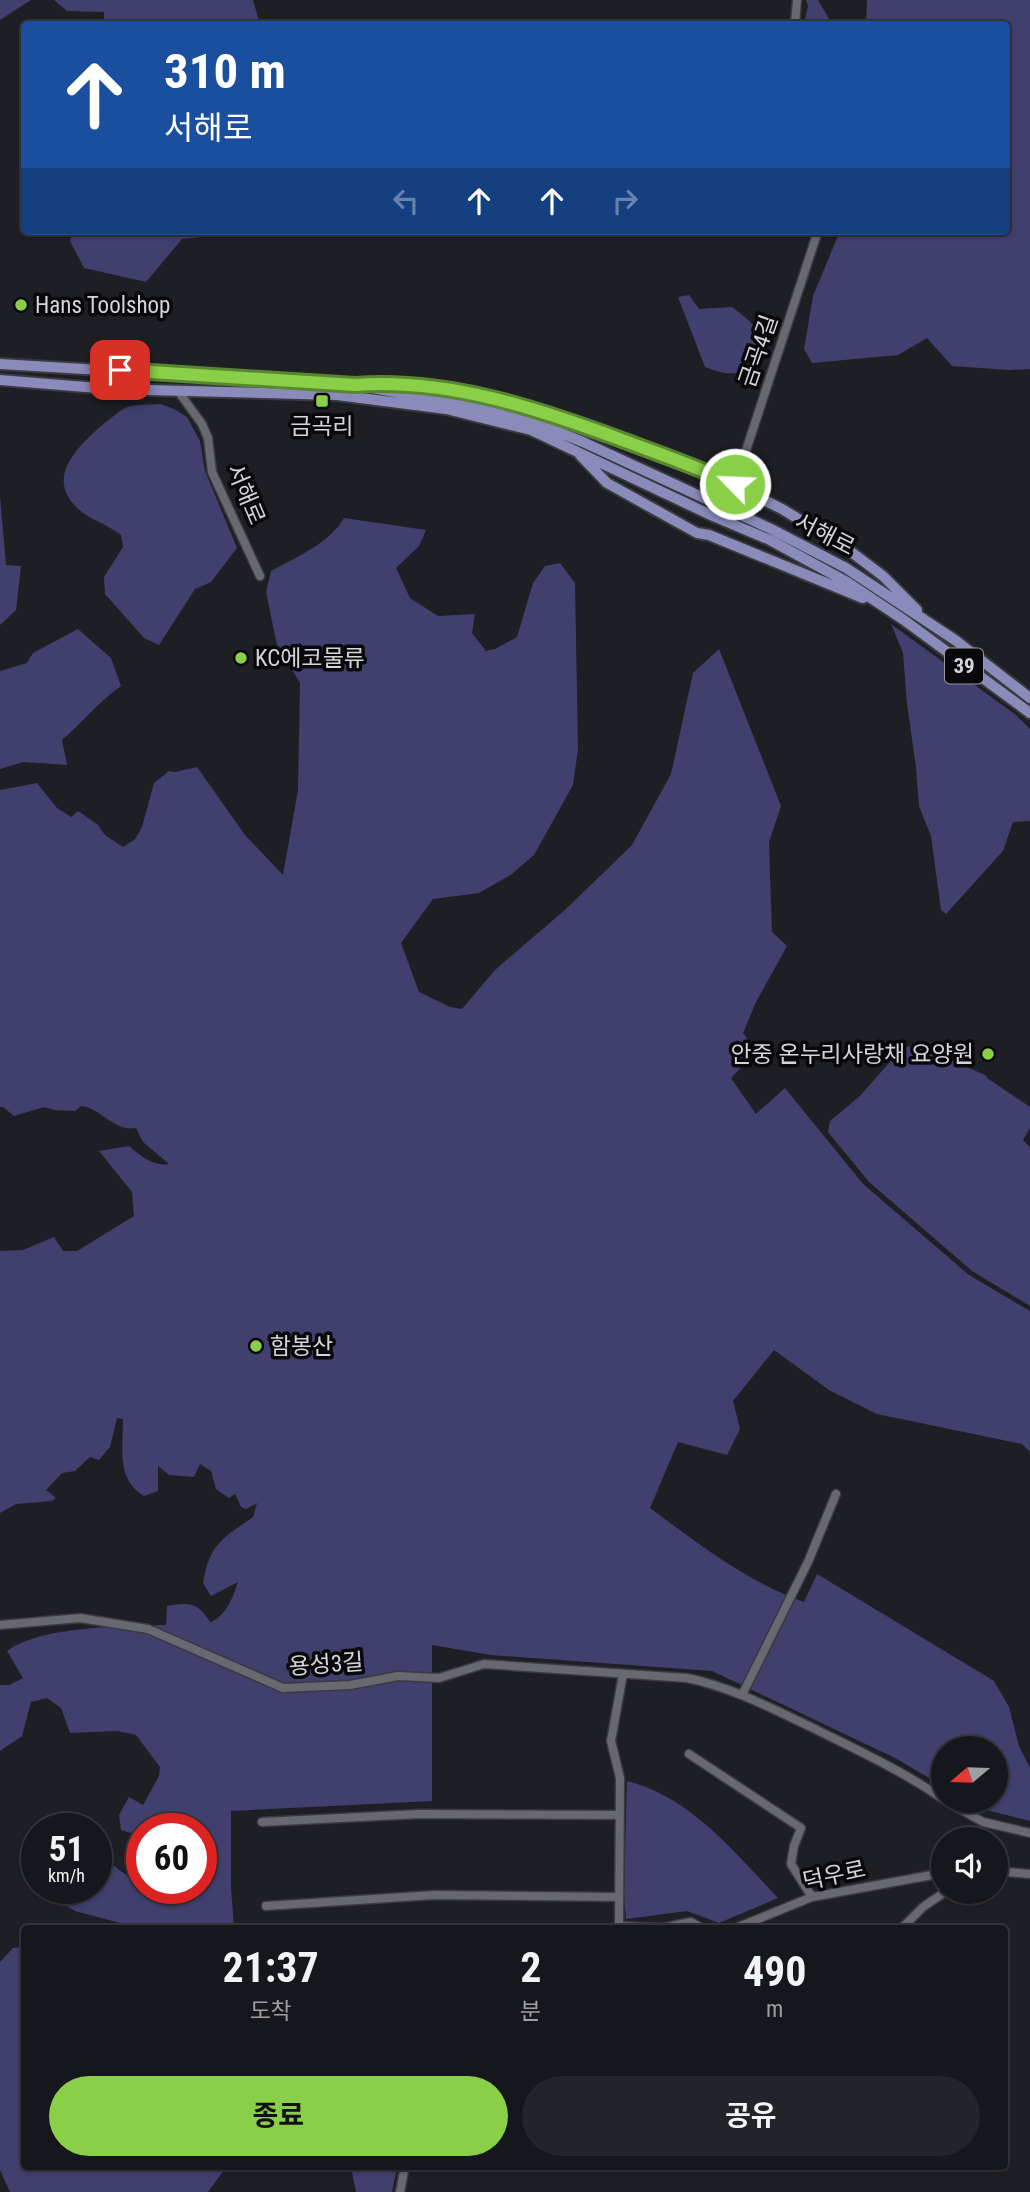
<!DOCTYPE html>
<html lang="ko">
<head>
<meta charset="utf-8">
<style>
  body { margin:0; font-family:"Roboto Condensed","Noto Sans KR",sans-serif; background:#232429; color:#f1f3f6; height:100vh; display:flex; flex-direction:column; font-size:26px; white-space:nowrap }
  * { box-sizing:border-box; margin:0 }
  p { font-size:23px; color:#9e9fa3 }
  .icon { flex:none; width:38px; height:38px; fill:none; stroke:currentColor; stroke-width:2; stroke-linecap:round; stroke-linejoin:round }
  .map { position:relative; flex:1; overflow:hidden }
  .sheet { position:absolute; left:21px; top:1925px; width:987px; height:245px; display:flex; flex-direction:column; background:#16171c; border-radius:7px; box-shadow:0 2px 5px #0004,0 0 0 2px #35363b }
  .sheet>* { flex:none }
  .hud { position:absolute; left:21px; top:21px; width:989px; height:214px; border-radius:7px; box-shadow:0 2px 5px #0004,0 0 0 2px #35363b; background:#1a4fa0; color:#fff; overflow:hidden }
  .needle { width:46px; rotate:251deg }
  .tools { position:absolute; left:931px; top:1736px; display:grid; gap:14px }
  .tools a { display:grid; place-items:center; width:77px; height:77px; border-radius:50%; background:#16171c; box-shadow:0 2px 5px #0004,0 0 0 2px #35363b; font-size:35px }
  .speed { position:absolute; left:21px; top:1813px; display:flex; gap:14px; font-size:35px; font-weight:700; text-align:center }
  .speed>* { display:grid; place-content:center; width:91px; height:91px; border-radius:50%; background:#16171c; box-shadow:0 2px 5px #0004,0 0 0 2px #35363b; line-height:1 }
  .speed small { font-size:18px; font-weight:400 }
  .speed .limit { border:10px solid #d22; background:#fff; color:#111 }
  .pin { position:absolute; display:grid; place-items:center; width:60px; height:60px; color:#fff; margin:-30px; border-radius:14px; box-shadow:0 4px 10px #0006 }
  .me { position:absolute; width:77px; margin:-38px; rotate:294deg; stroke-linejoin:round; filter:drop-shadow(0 0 5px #0008) }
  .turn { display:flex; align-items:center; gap:24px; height:147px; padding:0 28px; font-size:32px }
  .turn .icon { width:91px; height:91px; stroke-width:2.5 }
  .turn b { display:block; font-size:49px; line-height:60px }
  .lanes { display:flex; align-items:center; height:66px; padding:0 28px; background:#0003; justify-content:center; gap:35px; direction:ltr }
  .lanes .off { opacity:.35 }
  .eta { display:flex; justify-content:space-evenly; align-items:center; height:119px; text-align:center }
  .eta b { font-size:42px; font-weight:700; line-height:49px }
  .primary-button { display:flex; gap:14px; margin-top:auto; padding:14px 28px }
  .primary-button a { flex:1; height:80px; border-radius:42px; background:#89cf48; color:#111; font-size:28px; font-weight:700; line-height:80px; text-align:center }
  .primary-button a+a { background:#232429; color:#f1f3f6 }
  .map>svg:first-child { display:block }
  .green { fill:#403f6d }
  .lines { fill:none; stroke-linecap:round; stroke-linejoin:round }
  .minor-casing { stroke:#39393f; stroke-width:11 }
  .major-casing { stroke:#39393f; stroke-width:14 }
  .minor { stroke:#676870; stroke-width:8 }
  .major { stroke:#8a8bbb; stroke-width:10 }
  .route-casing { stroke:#59872f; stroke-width:18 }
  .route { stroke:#89cf48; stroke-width:12 }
  .poi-dot { fill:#89cf48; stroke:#09090c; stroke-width:2.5 }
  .labels { text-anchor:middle; stroke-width:7; stroke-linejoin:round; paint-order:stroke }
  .shield { fill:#09090c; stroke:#97979c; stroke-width:2 }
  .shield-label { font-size:21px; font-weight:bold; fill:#d4d4d9 }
  .poi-label { font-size:23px; fill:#d4d4d9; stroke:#09090c; text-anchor:start }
  .street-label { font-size:23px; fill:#d4d4d9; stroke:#09090c }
</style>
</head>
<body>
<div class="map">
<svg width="1030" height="2192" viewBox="0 0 1030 2192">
  <rect width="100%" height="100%" fill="#1e1f25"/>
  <!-- green -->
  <path class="green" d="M 0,0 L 31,0 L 0,20 Z
    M 54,0 L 253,0 L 260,24 L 104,24 L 104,12 L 67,11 Z
    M 806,0 L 818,0 L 832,24 L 804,24 L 808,6 Z
    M 867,0 L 1030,0 L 1030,369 L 1009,370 L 952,366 L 927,338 L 898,355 L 812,363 L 804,349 L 813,296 L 840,231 L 1006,231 L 1006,24 L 866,24 Z
    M 73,231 L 271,231 L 268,236 L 242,233 L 182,239 L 146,282 L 84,268 L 70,241 Z
    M 689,295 L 699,309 L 732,307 C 746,318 767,332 765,353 C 764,358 759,365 757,369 C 738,375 724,375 705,367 L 678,297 Z
    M 161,404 L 176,410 L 187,417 L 200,441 L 205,471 L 237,548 L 211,582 L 195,589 L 159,645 L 144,638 L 105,594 L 104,577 L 123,547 L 121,535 C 103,521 81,518 69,498 C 50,469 87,438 106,422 C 113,417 121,409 128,407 C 138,404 151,405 161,404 Z
    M 0,496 L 6,565 L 21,566 L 16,610 L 0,625 Z
    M 344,518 L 426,530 L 419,546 L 396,568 L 410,598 L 438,616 L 475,614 L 472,633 L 486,651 L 495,649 L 517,637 L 533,583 L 545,566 L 560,563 L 575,583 L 578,749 L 573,785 L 534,855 L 512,874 L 479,893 L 433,899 L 401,943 L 419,992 L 450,1007 L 462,1009 L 495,970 L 566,909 L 632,845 L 671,774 L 693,673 L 719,649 L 781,806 L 769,842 L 772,932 L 787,946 L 756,1002 L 743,1033 L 756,1051 L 731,1078 L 756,1114 L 785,1088 L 863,1184 L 969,1275 L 1030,1311 L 1030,1452 L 1022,1444 L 877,1414 L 829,1390 L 774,1350 L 733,1401 L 740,1429 L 727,1455 L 678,1442 L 650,1508 C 699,1544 747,1582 804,1602 L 817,1574 L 994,1681 L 1009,1707 L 1019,1746 L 1030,1768 L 1030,1821 L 983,1809 L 968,1801 L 996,1801 L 996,1748 L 943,1748 L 943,1786 L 895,1758 L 712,1671 L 490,1655 L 432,1645 L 432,1801 L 231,1811 L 231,1888 L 234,1928 L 139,1928 L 75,1911 L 51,1897 L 54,1888 L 96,1888 L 96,1862 L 114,1866 L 133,1880 L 142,1880 L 142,1888 L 201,1888 L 201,1829 L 142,1829 L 142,1836 L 121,1830 L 119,1815 L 129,1797 L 143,1805 L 159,1776 L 160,1767 L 136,1735 L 117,1731 L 70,1733 L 61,1708 L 47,1698 L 31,1702 L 22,1736 L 0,1751 L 0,1685 L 9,1685 L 23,1678 L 7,1651 C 41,1626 123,1626 166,1625 L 167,1606 C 188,1602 198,1602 210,1622 C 226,1617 233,1597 238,1582 L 211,1596 L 203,1583 C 210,1543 222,1539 253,1517 L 257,1503 L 246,1509 L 241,1507 L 235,1494 L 229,1498 L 216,1489 L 211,1471 L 200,1464 L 194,1477 L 169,1475 L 158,1466 L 158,1491 L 144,1496 C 116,1480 123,1447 123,1419 L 117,1418 L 110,1447 L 99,1460 L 90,1457 L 75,1471 L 62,1473 L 46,1490 L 56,1498 L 52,1501 L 16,1504 L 0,1513 L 0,1251 L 23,1250 L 54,1237 L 63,1251 L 77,1251 L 134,1216 L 132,1192 L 99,1151 L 129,1146 C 141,1156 153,1167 169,1164 L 143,1142 L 136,1128 C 114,1132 101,1108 81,1106 L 75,1111 L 54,1110 L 44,1107 L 14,1116 L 3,1107 L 0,1107 L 0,790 L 37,783 L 57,808 L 71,817 L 78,811 L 97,824 L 105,835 L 123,847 L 135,839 L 142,827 L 154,783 L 169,771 L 175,772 L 197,767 L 245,835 L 283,875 L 298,790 L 300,683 L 277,645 L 266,592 L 271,571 C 296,557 329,544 344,518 Z
    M 891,624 L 1016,715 L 1030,729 L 1030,821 L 1013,822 L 1003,851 L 946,914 L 941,910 L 931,836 L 919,806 L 916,767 L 907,704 L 903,653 Z
    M 78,629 L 111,658 L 121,686 C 99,701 82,723 62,740 L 67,765 L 24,762 L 0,769 L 0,671 L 27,663 L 33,653 Z
    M 918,1045 L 987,1076 L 987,1078 L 1030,1107 L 1030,1128 L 1023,1140 L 1030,1147 L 1030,1306 L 972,1271 L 869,1182 L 828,1132 L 830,1121 L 860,1096 L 902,1048 Z
    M 627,1781 C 691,1797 735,1853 778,1898 L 719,1923 L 687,1911 L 626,1919 L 624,1893 Z
    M 24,1947 L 24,2166 L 226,2167 L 208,2192 L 10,2192 L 0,2170 L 0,1962 L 13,1948 Z
    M 351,2167 L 397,2167 L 392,2192 L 356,2192 Z"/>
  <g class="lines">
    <!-- minor casing -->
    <g class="minor-casing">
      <path id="minor" d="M 795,24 L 797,0
        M 178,391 L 202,424 L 208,438 L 212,472 L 260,576
        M 735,484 L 818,231
        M 0,1625 L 80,1618 L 148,1629 L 283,1688 L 350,1685 L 398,1676 L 439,1678 L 484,1664 L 687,1678 C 731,1687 771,1708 811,1727 C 857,1750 901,1770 943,1799
        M 623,1674 L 611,1741 L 620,1778 L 619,1926 L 663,1928 L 691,1922 L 701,1928
        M 742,1695 L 808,1562 L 836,1494
        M 689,1754 L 801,1828 L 794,1846 L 791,1864 L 812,1897
        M 946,1801 L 983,1822 L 1030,1833
        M 262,1822 L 419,1814 L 620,1815
        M 996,1871 L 1030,1874
        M 266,1906 L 434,1895 L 618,1897
        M 736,1928 L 812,1897 L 943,1873
        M 902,1928 L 923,1907 L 945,1892
        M 400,2192 L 405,2166"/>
    </g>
    <!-- major casing -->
    <g class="major-casing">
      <path id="major" d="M 0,364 L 355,385 L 457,403 L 533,422 L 583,442 L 771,529 L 846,568 L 955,640 L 1030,698
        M 0,380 L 110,389 L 337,395 L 446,409 L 531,430 L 713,516 L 770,540 L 847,582 L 904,620 L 1030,713
        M 371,384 L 387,382 L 417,385 L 532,407 L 699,468 L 782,509 L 846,548 L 883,576 L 917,610
        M 580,455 L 607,483 L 697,533 L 709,535 L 863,598"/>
    </g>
    <!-- minor -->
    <use href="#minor" class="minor"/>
    <!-- major -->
    <use href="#major" class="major"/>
  </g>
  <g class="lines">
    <!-- route casing -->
    <g class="route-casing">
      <path id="route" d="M 120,370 L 355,385 C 448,378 539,409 625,441 C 662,455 699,468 735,484"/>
    </g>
    <!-- route -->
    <use href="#route" class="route"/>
  </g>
  <!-- markers -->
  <g class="poi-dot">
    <circle cx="21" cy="305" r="7"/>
    <rect x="315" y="394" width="14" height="14" rx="3.5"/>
    <circle cx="241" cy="658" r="7"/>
    <circle cx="988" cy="1054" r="7"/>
    <circle cx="256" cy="1346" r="7"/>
  </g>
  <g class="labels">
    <!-- shield labels -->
    <rect class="shield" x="945" y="648.5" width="38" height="35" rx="5"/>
    <g class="shield-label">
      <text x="964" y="673">39</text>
    </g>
    <!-- poi labels -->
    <g class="poi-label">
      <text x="35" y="313">Hans Toolshop</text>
      <text x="322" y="434" text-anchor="middle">금곡리</text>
      <text x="255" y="666">KC에코물류</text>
      <text x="974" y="1062" text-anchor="end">안중 온누리사랑채 요양원</text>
      <text x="270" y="1354">함봉산</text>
    </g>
    <!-- street labels -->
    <g class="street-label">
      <text transform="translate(758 351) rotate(-71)" y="8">금곡4길</text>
      <text transform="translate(246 494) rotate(67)" y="8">서해로</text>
      <text transform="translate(825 534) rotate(27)" y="8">서해로</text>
      <text transform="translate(326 1664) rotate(-4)" y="8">용성3길</text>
      <text transform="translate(834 1875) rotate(-12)" y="8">덕우로</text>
    </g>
  </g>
</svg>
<div class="tools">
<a><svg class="needle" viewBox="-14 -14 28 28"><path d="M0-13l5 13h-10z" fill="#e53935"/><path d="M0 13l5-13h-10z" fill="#9e9fa3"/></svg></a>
<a><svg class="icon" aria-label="sound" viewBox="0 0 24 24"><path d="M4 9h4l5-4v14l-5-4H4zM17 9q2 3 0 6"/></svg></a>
</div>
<div class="speed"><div>51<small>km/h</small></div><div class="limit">60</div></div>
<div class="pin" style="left:120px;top:370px;background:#d93025"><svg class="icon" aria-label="arrive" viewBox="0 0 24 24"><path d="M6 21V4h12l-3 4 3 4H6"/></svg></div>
<svg class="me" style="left:735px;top:484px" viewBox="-20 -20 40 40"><circle r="17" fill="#89cf48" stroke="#fff" stroke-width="3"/><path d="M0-11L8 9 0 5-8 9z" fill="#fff"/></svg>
<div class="hud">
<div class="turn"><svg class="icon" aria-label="ahead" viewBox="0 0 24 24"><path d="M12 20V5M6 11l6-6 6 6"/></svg><div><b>310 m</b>서해로</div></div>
<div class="lanes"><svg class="icon off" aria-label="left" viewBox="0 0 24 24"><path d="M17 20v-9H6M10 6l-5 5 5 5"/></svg><svg class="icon" aria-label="ahead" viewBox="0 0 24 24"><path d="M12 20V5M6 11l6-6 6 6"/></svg><svg class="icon" aria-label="ahead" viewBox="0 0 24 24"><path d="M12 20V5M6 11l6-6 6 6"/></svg><svg class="icon off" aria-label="right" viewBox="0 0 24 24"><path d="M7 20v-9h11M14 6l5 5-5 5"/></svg></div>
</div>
<section class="sheet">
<div class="eta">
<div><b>21:37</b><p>도착</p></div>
<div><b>2</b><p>분</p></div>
<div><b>490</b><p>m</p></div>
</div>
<div class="primary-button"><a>종료</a><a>공유</a></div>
</section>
</div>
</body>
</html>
